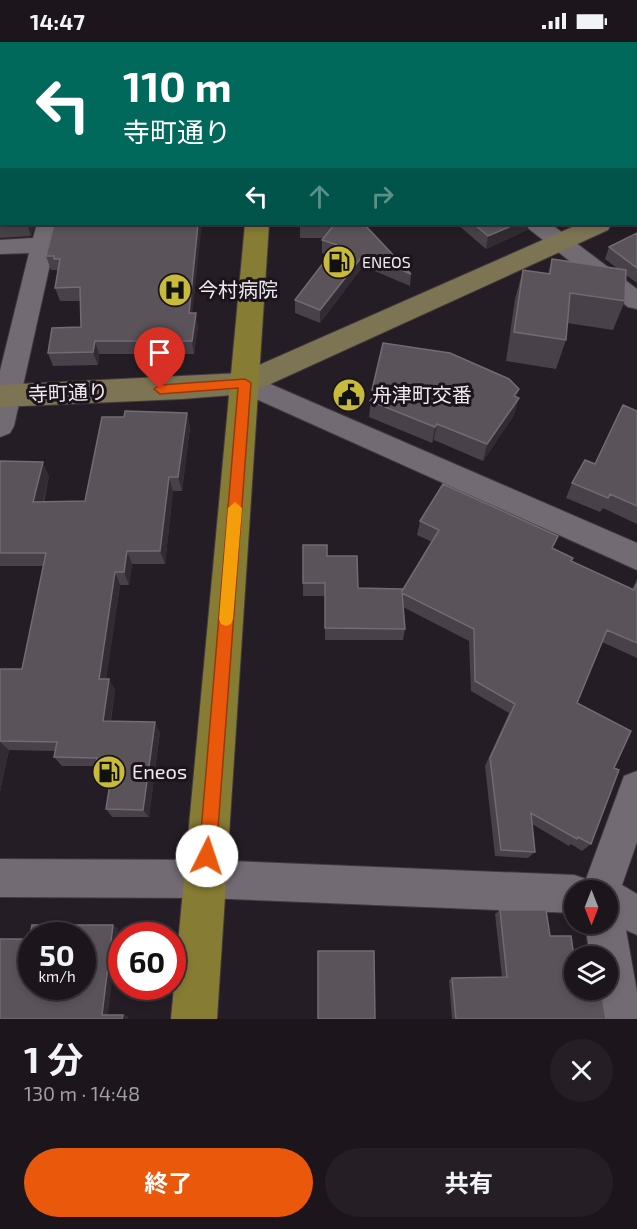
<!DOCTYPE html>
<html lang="ja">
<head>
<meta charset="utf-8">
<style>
  body { margin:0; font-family:"Exo 2","Noto Sans JP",sans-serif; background:#251f25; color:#f1f3f6; height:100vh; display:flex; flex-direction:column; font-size:22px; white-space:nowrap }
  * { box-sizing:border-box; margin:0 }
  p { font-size:20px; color:#a09fa3 }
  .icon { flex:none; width:33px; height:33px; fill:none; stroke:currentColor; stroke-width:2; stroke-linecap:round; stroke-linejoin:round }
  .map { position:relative; height:977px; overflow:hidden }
  .drawer { display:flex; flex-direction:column; background:#1c161c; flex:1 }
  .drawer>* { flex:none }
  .banner { position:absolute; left:0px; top:0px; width:638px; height:183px; box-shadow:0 3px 9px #0003,0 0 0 2px #3a353b; background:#00695c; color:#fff; overflow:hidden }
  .needle { width:39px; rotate:180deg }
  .fabs { position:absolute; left:564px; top:838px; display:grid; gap:12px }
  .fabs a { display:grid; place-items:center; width:54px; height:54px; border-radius:50%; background:#1c161c; box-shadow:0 3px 9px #0003,0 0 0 2px #3a353b; font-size:30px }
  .speed { position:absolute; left:18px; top:880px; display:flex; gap:12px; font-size:30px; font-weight:700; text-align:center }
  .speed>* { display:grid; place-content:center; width:78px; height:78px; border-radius:50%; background:#1c161c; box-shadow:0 3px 9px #0003,0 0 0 2px #3a353b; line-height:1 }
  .speed small { font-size:15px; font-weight:400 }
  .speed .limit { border:9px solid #d22; background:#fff; color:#111 }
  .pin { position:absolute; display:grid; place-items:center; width:51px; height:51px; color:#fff; margin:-62px -26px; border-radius:50% 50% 50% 0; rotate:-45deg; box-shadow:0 0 6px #0007 }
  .pin .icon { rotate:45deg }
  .me { position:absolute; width:66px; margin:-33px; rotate:4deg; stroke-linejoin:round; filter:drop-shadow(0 0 4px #0008) }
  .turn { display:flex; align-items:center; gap:21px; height:126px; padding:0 24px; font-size:27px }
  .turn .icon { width:78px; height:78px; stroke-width:2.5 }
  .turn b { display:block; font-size:42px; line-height:51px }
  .lanes { display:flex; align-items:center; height:57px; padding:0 24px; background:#0003; justify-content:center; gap:30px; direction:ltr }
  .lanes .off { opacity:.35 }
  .round { display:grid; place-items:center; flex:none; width:63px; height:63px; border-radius:32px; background:#251f25 }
  .overview { display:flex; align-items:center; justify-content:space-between; height:102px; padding:0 24px }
  h1 { font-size:36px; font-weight:700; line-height:45px }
  .action { display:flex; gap:12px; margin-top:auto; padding:12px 24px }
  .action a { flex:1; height:69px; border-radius:36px; background:#ea580c; color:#fff; font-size:24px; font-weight:700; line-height:69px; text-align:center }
  .action a+a { background:#251f25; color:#f1f3f6 }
  .status { display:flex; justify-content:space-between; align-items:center; height:42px; padding:0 30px; background:#1c161c; direction:ltr }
  .status svg { height:16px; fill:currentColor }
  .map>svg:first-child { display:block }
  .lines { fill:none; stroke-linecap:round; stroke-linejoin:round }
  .street-casing { stroke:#403a40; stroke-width:2 }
  .secondary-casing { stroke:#403a40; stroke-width:2 }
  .primary-casing { stroke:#403a40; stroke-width:2 }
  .street { fill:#736b73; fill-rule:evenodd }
  .secondary { fill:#7d7453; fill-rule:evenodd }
  .primary { fill:#877c33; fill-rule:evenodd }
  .wall { fill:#494149 }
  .shaded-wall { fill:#332b33 }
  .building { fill:#5a535a; stroke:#726b72; stroke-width:1.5; fill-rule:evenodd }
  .route { fill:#ea580c; stroke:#983908; stroke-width:1.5 }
  .slow { fill:#f59e0b }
  .labels { text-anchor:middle; stroke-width:6; stroke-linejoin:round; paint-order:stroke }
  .far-poi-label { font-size:16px; fill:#efeaef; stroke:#1b141b; text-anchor:start }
  .poi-label { font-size:20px; fill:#efeaef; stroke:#1b141b; text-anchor:start }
  .street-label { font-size:20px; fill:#efeaef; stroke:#1b141b }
</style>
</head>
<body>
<div class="status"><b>14:47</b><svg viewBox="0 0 49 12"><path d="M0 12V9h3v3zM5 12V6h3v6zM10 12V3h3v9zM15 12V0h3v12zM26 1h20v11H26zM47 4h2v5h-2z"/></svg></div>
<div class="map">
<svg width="637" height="977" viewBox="0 0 637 977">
  <rect width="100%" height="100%" fill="#251d25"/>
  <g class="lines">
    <!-- street casing -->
    <g class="street-casing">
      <path id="street" d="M 413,0 L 431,0 L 431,2 L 413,2 Z
        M 0,92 L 2,92 L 2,104 L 0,104 Z
        M 37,182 L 59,182 L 14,384 L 10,391 L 0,395 L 0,329 L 29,211 L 0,212 L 0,198 L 33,196 Z
        M 526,182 L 551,182 L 637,247 L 637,267 L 628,265 L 529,187 Z
        M 245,331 L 637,501 L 637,528 L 236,348 L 232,341 L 236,334 Z
        M 637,729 L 637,800 L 622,843 L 637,852 L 637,893 L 626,888 L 637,950 L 637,977 L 600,977 L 596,948 L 608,948 L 608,915 L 590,915 L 585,882 L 608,882 L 608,849 L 574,849 L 574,871 L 205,856 L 0,855 L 0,817 L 205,818 L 574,833 L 586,837 L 624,734 Z"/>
    </g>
    <!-- secondary casing -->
    <g class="secondary-casing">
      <path id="secondary" d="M 636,156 L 637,156 L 636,172 Z
        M 579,182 L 611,182 L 608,188 L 255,349 L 245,352 L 182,357 L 0,365 L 0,343 L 241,331 Z"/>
    </g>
    <!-- primary casing -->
    <g class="primary-casing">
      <path id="primary" d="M 255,0 L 275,0 L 275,2 L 255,2 Z
        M 245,182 L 269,182 L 217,977 L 171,977 Z"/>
    </g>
    <!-- street -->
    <use href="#street" class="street"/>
    <!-- secondary -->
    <use href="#secondary" class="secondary"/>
    <!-- primary -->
    <use href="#primary" class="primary"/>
  </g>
  <!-- wall -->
  <path class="wall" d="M 0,0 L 2,2 L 2,91 L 0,90 Z
    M 62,0 L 212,0 L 212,2 L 62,2 Z
    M 605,0 L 637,0 L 637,19 L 636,19 L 636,2 L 608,2 Z
    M 0,101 L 2,182 L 35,182 L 31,194 L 0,196 Z
    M 54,182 L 192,271 L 198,284 L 194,312 L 99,312 L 98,323 L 53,324 L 48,311 L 81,285 L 81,259 L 60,259 L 55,246 L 58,230 L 57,228 L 51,228 L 46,214 Z
    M 300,182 L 364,182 L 411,232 L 410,244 L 363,224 L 320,281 L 295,271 L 295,258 L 329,214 L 322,211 L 322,198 L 324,196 L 300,196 Z
    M 457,182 L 529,182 L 527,188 L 486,207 Z
    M 637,191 L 637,241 L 626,233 L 625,259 L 613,288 L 567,281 L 566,298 L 556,327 L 506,319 L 515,257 L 523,228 L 548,231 L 552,217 L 618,227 L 605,217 L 609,205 Z
    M 372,348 L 516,355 L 514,373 L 483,419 L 434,398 L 432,401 L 369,375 Z
    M 637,369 L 637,482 L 603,466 L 600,470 L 566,456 L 572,441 L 595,422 Z
    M 187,371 L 190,385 L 182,449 L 173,449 L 165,522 L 132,522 L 129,543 L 120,543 L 106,637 L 115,647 L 111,679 L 160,690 L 149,775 L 112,775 L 106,767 L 111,731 L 103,731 L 98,724 L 62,724 L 54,715 L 55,709 L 9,708 L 0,749 L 0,627 L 22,627 L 44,524 L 0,524 L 0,419 L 49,434 L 44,460 L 85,459 L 124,375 Z
    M 420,479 L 552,506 L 571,519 L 632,547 L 637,537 L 637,616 L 602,600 L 577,661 L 614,726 L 591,802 L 582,809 L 571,802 L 569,804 L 532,782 L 535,810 L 528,816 L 495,814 L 485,724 L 509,671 L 471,649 L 469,599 L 403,565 L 405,587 L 403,598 L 325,598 L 325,554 L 303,554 L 303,541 L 327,514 L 358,546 L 402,549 L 432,500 L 417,493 Z
    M 500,868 L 550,894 L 574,915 L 606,977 L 452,977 L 449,938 L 452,936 L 502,935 L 495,872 Z"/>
  <!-- shaded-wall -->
  <path class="shaded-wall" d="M 2,110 L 2,141 L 0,146 L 0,115 Z
    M 27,182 L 35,182 L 31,194 Z
    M 198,182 L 202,182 L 191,284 L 189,271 Z
    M 516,182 L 529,182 L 527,188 L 486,207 L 488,194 Z
    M 364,212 L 363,224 L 320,281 L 320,268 Z
    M 196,271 L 198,284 L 194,312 L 192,299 Z
    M 95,299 L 99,312 L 98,323 L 93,310 Z
    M 519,347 L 513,364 L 519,356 L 514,373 L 483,419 L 487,402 Z
    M 187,371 L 190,385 L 182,449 L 178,435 Z
    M 437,382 L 434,398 L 432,401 L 435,385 Z
    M 43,420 L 49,434 L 40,473 L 33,460 Z
    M 169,435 L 173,449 L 165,522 L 160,509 Z
    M 127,509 L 132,522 L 129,543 L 124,530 Z
    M 115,530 L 120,543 L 105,647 L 99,637 Z
    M 109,637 L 115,647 L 109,689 L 103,679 Z
    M 155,680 L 160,690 L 149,775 L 143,768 Z
    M 0,700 L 9,708 L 0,749 Z
    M 113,883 L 118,886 L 108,974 L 102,973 Z
    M 123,973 L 128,974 L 128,977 L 122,977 Z"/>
  <!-- building -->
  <path class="building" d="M 0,0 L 9,0 L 10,2 L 2,2 L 2,31 L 0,31 Z
    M 62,0 L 193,0 L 193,2 L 62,2 Z
    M 309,0 L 411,0 L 411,2 L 309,2 Z
    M 637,26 L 637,129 L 636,129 L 636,27 Z
    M 2,34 L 2,78 L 0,78 L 0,39 Z
    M 0,101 L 2,101 L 2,110 L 0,115 Z
    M 0,136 L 2,136 L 2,182 L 8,182 L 0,182 Z
    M 54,182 L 198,182 L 189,271 L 196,271 L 192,299 L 95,299 L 93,310 L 48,311 L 52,286 L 81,285 L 80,245 L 55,246 L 60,217 L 54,217 L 54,214 L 46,214 Z
    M 300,182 L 364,182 L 411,232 L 364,212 L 320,268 L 295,258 L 337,203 L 322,198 L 334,183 L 300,183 Z
    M 474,182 L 516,182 L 488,194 Z
    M 637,191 L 637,226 L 609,205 Z
    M 552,217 L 626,228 L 625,259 L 570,251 L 566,298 L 514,290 L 523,228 L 550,232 Z
    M 383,301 L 450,311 L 509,337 L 519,347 L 514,354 L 519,356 L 487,402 L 437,382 L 435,385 L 370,359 L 378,348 L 372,348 Z
    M 623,363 L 637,369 L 637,464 L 610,452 L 608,456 L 572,441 L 585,418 L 595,422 Z
    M 125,369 L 187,371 L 178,435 L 169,435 L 160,509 L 127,509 L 124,530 L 115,530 L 99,637 L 109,637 L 103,679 L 155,680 L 143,768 L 106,767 L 113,722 L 96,722 L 97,716 L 54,715 L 57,700 L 0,699 L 0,627 L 22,627 L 46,511 L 0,511 L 0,419 L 43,420 L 33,460 L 85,459 L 102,375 L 124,375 Z
    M 443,442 L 558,494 L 552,506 L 573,516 L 571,519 L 634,548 L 637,541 L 637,601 L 607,588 L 577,661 L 631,689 L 614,726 L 619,728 L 591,802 L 578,795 L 577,797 L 531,771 L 535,810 L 501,808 L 490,716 L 515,662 L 475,639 L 474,587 L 402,551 L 405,587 L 325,586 L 325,541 L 303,541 L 303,503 L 327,503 L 327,514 L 357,514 L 358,546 L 402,547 L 402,549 L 439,488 L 420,479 Z
    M 500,868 L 546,868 L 550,894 L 571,894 L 574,915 L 574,948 L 601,948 L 606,977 L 456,977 L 452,936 L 507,935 Z
    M 32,883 L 113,883 L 102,973 L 123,973 L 122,977 L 0,977 L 0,897 L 29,897 ZM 32,894 L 82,894 L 82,945 L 32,945 Z
    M 318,909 L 374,909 L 375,977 L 318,977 Z"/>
  <!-- route -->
  <path class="route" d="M 245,337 L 251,341 L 216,814 L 213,820 L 207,822 L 201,820 L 199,814 L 238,346 L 160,352 L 154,347 L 160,343 Z"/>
  <!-- slow -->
  <path class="slow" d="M 235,460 L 242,466 L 233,577 L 231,582 L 226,584 L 221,582 L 219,577 L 228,466 Z"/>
  <!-- icons -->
  <defs>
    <g id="fuel-disc" transform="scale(1.725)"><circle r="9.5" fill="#c8bb3b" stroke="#1b141b"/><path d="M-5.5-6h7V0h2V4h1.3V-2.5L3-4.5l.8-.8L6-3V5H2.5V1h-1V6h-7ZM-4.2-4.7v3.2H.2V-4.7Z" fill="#111"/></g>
    <g id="hospital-disc" transform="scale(1.725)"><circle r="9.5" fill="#c8bb3b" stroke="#1b141b"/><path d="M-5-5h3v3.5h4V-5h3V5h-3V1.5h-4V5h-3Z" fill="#111"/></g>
    <g id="civic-disc" transform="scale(1.725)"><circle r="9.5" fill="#c8bb3b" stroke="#1b141b"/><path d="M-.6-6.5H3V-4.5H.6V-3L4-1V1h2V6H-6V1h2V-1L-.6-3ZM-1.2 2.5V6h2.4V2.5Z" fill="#111"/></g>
  </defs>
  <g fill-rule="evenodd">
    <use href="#fuel-disc" x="339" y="220"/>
    <use href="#hospital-disc" x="175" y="248"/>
    <use href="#civic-disc" x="349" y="353"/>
    <use href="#fuel-disc" x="109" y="730"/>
  </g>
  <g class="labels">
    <!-- far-poi labels -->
    <g class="far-poi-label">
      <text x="362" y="226">ENEOS</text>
    </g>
    <!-- poi labels -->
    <g class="poi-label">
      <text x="198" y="255">今村病院</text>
      <text x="372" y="360">舟津町交番</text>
      <text x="132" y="737">Eneos</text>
    </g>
    <!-- street labels -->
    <g class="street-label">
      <text transform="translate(68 351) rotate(-2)" y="7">寺町通り</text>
    </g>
  </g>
</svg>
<div class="fabs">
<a><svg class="needle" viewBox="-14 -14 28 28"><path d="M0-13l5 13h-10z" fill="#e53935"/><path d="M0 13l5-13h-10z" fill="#a09fa3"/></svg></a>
<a><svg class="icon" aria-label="layers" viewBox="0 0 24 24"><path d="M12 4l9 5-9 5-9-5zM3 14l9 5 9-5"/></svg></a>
</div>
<div class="speed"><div>50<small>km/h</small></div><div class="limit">60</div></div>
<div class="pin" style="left:160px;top:347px;background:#d93025"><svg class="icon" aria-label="arrive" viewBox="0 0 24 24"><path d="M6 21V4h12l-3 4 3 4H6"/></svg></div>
<svg class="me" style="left:207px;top:814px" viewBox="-20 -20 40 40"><circle r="19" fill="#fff"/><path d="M0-13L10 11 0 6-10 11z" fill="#ea580c"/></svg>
<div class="banner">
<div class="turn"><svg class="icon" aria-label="left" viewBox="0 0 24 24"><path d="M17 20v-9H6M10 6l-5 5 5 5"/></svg><div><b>110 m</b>寺町通り</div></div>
<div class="lanes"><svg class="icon" aria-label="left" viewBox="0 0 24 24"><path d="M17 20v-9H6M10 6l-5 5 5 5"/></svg><svg class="icon off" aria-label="ahead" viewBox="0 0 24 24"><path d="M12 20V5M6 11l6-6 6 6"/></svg><svg class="icon off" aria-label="right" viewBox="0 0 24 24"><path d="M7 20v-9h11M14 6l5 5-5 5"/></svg></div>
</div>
</div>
<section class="drawer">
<div class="overview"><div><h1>1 分</h1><p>130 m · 14:48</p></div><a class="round"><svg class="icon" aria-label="close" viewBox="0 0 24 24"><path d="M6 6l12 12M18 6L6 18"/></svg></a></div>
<div class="action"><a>終了</a><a>共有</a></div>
</section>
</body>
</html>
